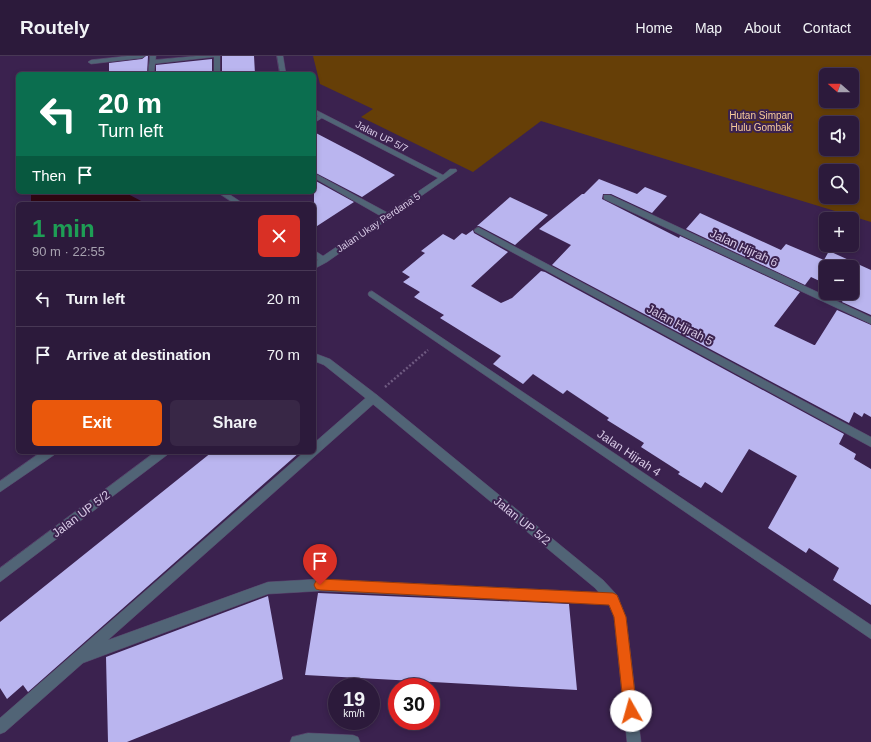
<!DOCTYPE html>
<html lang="en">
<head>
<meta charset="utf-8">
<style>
  body { margin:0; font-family:Helvetica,sans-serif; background:#382746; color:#f1f3f6; height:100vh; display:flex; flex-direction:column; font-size:15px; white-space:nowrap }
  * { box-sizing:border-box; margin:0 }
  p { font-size:13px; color:#a6a1af }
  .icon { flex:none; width:22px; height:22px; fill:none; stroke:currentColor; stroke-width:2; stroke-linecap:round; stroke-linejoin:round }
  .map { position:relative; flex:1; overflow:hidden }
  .side { position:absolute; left:16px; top:146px; width:300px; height:252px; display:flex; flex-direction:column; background:#2c1a3b; border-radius:6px; box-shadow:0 2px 6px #0003,0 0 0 1px #483855 }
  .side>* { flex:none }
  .hud { position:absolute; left:16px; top:16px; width:300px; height:122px; border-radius:6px; box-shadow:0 2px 6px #0003,0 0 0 1px #483855; background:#0b6e4f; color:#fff; overflow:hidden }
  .needle { width:26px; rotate:290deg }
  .controls { position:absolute; left:819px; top:12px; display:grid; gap:8px }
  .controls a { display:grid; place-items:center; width:40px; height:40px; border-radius:6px; background:#2c1a3b; box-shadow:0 2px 6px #0003,0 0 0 1px #483855; font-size:20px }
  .speed { position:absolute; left:328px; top:622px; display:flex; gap:8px; font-size:20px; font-weight:700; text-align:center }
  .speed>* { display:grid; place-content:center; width:52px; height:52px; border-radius:50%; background:#2c1a3b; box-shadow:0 2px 6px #0003,0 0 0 1px #483855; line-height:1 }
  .speed small { font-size:10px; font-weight:400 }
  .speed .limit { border:6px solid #d22; background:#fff; color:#111 }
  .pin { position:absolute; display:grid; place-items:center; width:34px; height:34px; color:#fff; margin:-41px -17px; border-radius:50% 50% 50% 0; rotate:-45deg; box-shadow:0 0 4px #0007 }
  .pin .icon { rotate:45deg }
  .me { position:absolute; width:44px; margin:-22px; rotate:353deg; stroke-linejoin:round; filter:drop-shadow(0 0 3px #0008) }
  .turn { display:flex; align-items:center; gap:14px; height:84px; padding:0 16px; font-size:18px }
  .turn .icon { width:52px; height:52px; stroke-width:2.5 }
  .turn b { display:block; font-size:28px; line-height:34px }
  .then { display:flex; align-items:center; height:38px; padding:0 16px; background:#0003; gap:8px; font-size:15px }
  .round { display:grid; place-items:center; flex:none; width:42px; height:42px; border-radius:6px; background:#382746 }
  .headline { display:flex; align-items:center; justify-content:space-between; height:68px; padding:0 16px }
  h1 { font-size:24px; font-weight:700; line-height:30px; color:#1e9e55 }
  .primary-button { display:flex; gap:8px; margin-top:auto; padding:8px 16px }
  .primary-button a { flex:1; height:46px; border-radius:6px; background:#ea580c; color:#fff; font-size:16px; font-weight:700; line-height:46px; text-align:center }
  .primary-button a+a { background:#382746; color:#f1f3f6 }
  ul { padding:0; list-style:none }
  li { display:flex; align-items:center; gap:12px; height:56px; padding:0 16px; border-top:1px solid #483855 }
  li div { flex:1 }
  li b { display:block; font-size:15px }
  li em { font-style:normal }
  header { display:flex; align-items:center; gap:24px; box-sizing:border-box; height:56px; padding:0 20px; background:#2c1a3b; border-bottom:1px solid #483855 }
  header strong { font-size:19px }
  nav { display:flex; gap:22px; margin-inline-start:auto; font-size:14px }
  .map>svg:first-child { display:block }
  .green { fill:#663f07; fill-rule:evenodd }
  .water { fill:#310713 }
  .building { fill:#bab5ef }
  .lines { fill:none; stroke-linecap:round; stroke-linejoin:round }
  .service-casing { stroke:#57406a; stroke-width:1 }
  .minor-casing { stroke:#57406a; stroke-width:1 }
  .path { stroke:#6f5a81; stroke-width:2.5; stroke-dasharray:2 2; stroke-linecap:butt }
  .service { fill:#516476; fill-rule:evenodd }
  .minor { fill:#516476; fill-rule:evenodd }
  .route { fill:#ea580c; stroke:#983908 }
  .labels { text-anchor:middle; stroke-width:4; stroke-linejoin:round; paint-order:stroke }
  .far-park-label { font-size:10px; fill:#f6ca9b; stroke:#3b224f }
  .far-street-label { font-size:10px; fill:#d9cbe7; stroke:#3b224f }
  .street-label { font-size:12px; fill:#d9cbe7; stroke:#3b224f }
</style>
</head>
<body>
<header>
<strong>Routely</strong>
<nav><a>Home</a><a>Map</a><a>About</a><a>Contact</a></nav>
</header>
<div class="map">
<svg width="871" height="686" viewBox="0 0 871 686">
  <rect width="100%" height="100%" fill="#3b224f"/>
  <!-- green -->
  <path class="green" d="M 313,0 L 871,0 L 871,166 L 541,65 L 473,116 L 361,61 L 373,53 L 320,28 ZM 826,19 L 852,19 L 852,45 L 826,45 ZM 826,67 L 852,67 L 852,93 L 826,93 ZM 826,115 L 852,115 L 852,141 L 826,141 Z"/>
  <!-- water -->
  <path class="water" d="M 31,136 L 124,136 L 147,148 L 31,148 Z"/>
  <!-- building -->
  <path class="building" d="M 146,0 L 148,0 L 147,18 L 109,18 L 109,7 L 142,3 Z
    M 222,0 L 254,0 L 255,18 L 222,18 Z
    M 212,3 L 212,18 L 156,18 L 156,9 Z
    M 314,76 L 360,100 L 395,119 L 362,141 L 314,116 Z
    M 599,123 L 637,138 L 645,131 L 667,140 L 652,157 L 611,138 L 603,138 L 602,143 L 679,182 L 680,180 L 800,236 L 774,270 L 814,289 L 815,289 L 837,254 L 871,269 L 871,361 L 864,357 L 862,361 L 854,356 L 849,367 L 552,209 L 571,189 L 539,173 L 582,138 L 584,138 Z
    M 314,124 L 354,146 L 314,172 Z
    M 510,141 L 548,159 L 515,189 L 479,170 L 477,170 Z
    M 700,157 L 781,194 L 786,188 L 824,204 L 829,195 L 871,214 L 871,259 L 842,246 L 847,237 L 852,237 L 852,211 L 826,211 L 826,228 L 811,221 L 805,229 L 686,173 Z
    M 473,174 L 474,177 L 508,196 L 471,230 L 501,247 L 512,242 L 541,215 L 545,216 L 844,378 L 839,388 L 856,398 L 854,403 L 871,413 L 871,549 L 833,524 L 839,512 L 809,492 L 806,497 L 768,472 L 797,420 L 749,393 L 722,437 L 705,426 L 701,432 L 678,418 L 680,416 L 641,391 L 644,387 L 607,364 L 609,362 L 567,334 L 563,338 L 533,318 L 523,328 L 493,308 L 501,300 L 440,262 L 444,259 L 414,241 L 420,236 L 403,226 L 410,221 L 402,216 L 425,197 L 421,195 L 443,178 L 454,184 L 462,177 L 466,179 Z
    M 212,396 L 300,396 L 28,636 L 23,629 L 7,643 L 0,632 L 0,566 Z
    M 318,537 L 569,548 L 577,634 L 305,619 Z
    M 268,540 L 283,623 L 127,686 L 108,686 L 106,601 Z"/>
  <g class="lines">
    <!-- service casing -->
    <g class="service-casing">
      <path id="service" d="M 127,0 L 145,0 L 142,2 L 91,8 L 88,6 L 91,4 Z
        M 196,0 L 220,0 L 220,18 L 214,18 L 214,1 L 153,8 L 150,6 L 153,4 Z
        M 320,59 L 325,60 L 314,67 L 314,62 Z
        M 314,117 L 390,158 L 391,160 L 387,162 L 384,162 L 314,122 Z
        M 373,338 L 377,339 L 378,342 L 377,345 L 108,584 L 268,526 L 320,523 L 613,537 L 617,539 L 619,543 L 617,547 L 613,549 L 320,535 L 268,538 L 83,607 L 5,676 L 0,678 L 0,662 L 304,396 L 314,396 L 314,387 L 369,339 Z"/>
    </g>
    <!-- minor casing -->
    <g class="minor-casing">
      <path id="minor" d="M 150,0 L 156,0 L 154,18 L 148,18 Z
        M 277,0 L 283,0 L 286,18 L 280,18 Z
        M 314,53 L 443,119 L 450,113 L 456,113 L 457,115 L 327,206 L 314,213 L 314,206 L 318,204 L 314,201 L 314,194 L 323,200 L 438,122 L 314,58 Z
        M 217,136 L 226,136 L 244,148 L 235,148 Z
        M 604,139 L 610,139 L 871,261 L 871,268 L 604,143 Z
        M 478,171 L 871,381 L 871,391 L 475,176 L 474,174 Z
        M 372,235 L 871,569 L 871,583 L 369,240 L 368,238 L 369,236 Z
        M 314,297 L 330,303 L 377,339 L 603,524 L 617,539 L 626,561 L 641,686 L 627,686 L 614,561 L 608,547 L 595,532 L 369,345 L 324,309 L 314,305 Z
        M 41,396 L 55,396 L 54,399 L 0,436 L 0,425 Z
        M 155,396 L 168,396 L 167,399 L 0,526 L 0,512 Z
        M 308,677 L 353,679 L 358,681 L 360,686 L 290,686 L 292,681 Z"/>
    </g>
    <!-- path -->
    <path class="path" d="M 385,331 L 428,294"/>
    <!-- service -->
    <use href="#service" class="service"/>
    <!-- minor -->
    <use href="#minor" class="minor"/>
  </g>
  <!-- route -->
  <path class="route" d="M 320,523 L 613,537 L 617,539 L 626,561 L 637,655 L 635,659 L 631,661 L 626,659 L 624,655 L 614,561 L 609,549 L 320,534 L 316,533 L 314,529 L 316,525 Z"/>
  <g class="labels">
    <!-- far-park labels -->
    <g class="far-park-label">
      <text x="761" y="63">Hutan Simpan<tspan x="761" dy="12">Hulu Gombak</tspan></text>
    </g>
    <!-- far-street labels -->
    <g class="far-street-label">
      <text transform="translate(382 80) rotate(27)" y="4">Jalan UP 5/7</text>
      <text transform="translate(378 166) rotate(-34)" y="4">Jalan Ukay Perdana 5</text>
    </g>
    <!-- street labels -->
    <g class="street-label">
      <text transform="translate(744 192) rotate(25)" y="4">Jalan Hijrah 6</text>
      <text transform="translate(680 269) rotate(28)" y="4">Jalan Hijrah 5</text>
      <text transform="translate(629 397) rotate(34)" y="4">Jalan Hijrah 4</text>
      <text transform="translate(81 458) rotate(-37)" y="4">Jalan UP 5/2</text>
      <text transform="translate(522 465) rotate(39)" y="4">Jalan UP 5/2</text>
    </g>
  </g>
</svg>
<div class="controls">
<a><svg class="needle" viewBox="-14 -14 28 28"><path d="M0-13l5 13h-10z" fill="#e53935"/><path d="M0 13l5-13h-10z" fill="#a6a1af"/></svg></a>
<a><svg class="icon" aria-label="sound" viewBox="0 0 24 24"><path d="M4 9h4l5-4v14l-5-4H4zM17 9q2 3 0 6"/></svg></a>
<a><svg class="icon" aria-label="search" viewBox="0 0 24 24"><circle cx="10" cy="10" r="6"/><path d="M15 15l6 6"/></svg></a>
<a>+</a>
<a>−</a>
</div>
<div class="speed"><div>19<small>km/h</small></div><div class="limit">30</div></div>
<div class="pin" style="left:320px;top:529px;background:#d93025"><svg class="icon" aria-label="arrive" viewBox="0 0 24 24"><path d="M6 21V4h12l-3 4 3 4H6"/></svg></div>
<svg class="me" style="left:631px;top:655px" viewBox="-20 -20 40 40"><circle r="19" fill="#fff"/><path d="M0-13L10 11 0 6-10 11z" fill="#ea580c"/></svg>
<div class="hud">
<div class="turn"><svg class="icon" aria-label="left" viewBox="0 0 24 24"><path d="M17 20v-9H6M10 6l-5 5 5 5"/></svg><div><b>20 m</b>Turn left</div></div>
<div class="then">Then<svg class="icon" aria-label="arrive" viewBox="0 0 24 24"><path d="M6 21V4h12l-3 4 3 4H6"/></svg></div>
</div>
<section class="side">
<div class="headline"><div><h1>1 min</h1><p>90 m · 22:55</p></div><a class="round" style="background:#d93025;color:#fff"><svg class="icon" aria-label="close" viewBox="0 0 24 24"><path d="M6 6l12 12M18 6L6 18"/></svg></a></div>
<ul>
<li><svg class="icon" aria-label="left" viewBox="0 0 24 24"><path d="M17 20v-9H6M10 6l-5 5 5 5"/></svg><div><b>Turn left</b></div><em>20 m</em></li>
<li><svg class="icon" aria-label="arrive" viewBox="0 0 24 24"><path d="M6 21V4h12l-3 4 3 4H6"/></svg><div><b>Arrive at destination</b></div><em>70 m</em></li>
</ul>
<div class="primary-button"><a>Exit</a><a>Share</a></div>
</section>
</div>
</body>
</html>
